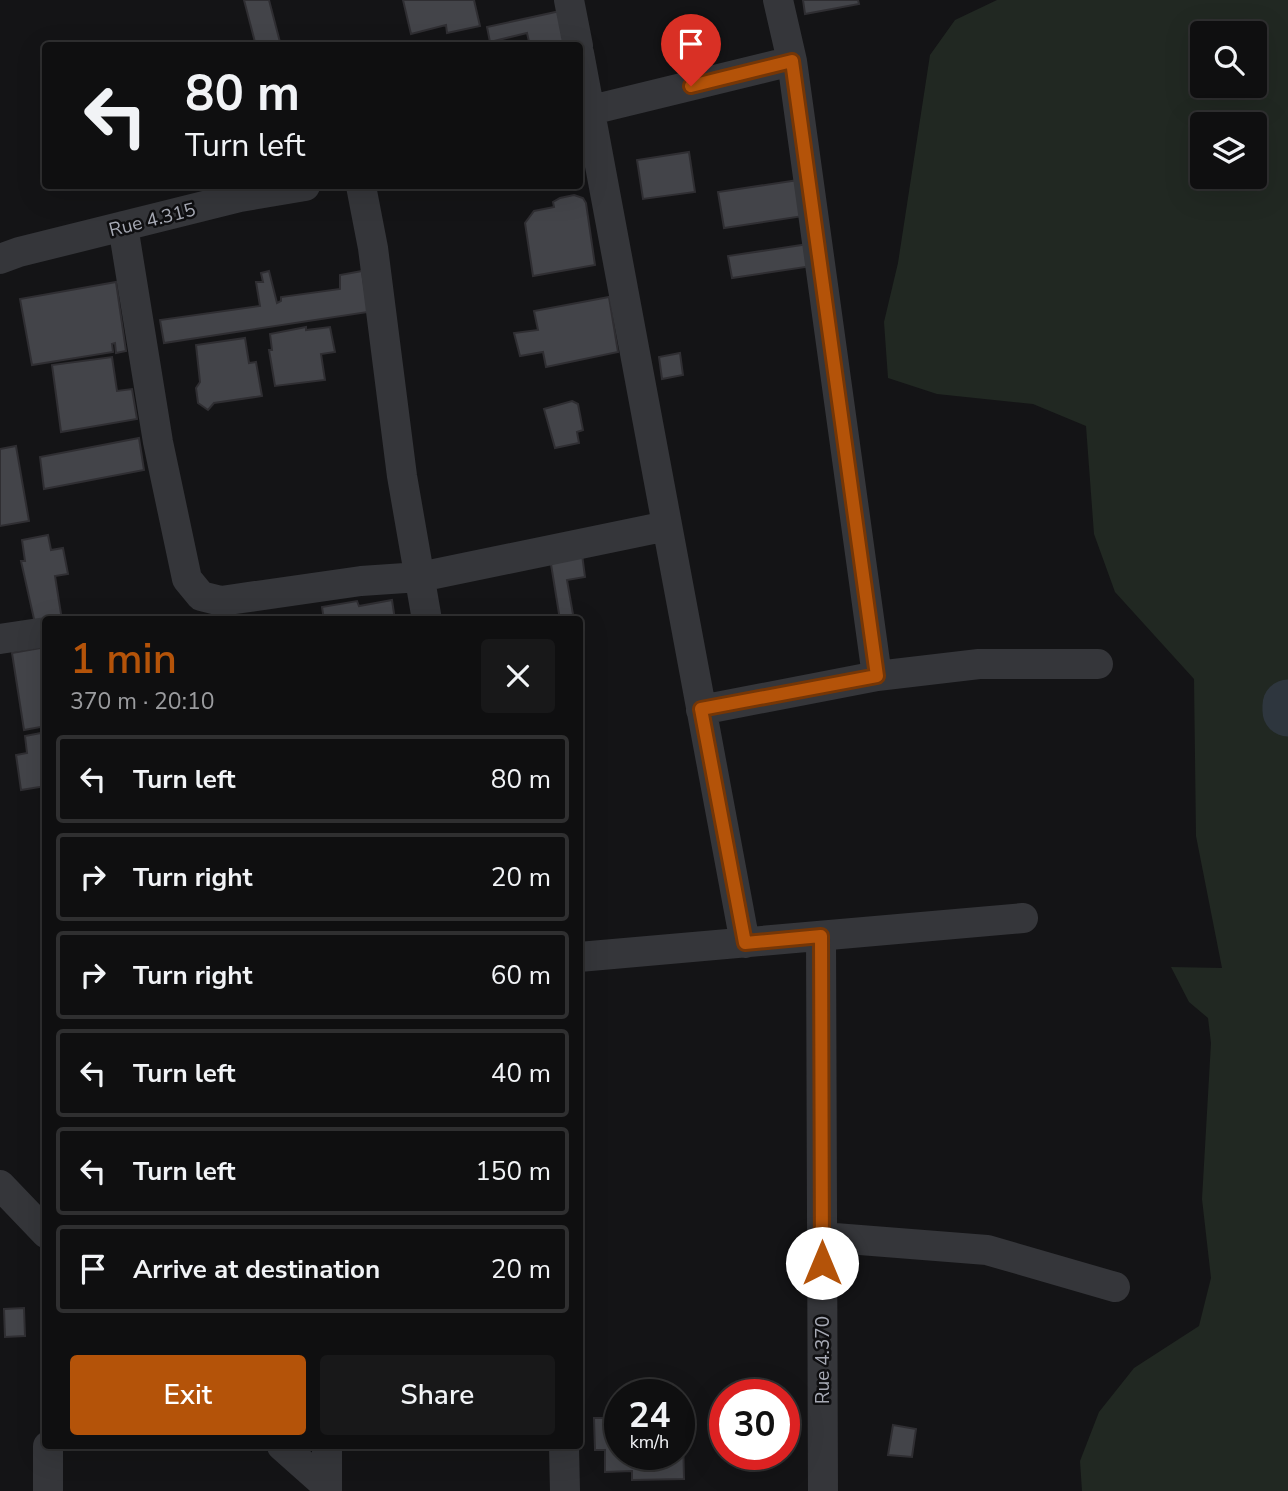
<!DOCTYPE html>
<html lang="en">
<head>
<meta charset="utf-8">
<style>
  body { margin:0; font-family:"Nunito Sans",sans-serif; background:#181819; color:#f1f3f6; height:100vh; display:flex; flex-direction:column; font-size:26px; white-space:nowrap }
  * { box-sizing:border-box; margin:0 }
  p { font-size:23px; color:#9b9c9f }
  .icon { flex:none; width:38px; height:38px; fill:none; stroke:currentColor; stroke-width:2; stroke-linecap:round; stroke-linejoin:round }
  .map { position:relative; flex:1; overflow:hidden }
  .details { position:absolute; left:42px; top:616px; width:541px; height:833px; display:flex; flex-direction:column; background:#0f0f10; border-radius:7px; box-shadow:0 7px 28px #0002,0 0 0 2px #2f2f30 }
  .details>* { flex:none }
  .banner { position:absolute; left:42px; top:42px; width:541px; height:147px; border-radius:7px; box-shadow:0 7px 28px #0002,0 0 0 2px #2f2f30; background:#0f0f10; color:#f1f3f6; overflow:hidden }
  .tools { position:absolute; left:1190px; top:21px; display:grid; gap:14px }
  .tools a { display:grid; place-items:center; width:77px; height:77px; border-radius:7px; background:#0f0f10; box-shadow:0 7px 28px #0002,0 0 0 2px #2f2f30; font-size:35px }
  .speed { position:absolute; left:604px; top:1379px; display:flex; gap:14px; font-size:35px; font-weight:700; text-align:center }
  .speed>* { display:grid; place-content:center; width:91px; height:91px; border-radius:50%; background:#0f0f10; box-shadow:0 7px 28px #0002,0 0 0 2px #2f2f30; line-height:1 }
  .speed small { font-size:18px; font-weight:400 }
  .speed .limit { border:10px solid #d22; background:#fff; color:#111 }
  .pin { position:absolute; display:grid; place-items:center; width:60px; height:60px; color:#fff; margin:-72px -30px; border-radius:50% 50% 50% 0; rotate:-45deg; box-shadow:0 0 7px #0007 }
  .pin .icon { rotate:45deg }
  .me { position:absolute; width:77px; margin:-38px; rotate:0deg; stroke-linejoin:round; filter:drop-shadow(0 0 5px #0008) }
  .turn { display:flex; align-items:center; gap:24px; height:147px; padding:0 28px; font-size:32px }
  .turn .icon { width:91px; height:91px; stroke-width:2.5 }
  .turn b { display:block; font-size:49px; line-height:60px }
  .round { display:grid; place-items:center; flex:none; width:74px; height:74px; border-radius:7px; background:#181819 }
  .overview { display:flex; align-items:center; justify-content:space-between; height:119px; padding:0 28px }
  h1 { font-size:42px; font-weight:600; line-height:52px; color:#b45309 }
  .action { display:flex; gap:14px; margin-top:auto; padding:14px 28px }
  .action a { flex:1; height:80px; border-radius:7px; background:#b45309; color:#fff; font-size:28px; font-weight:600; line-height:80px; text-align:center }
  .action a+a { background:#181819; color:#f1f3f6 }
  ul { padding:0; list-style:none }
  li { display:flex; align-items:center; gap:21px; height:88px; margin:0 14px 10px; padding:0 14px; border:4px solid #2f2f30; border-radius:7px }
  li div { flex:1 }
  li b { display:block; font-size:26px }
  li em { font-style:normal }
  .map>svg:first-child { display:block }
  .green { fill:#212822; fill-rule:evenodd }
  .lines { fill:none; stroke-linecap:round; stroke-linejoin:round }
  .river { stroke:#2e363e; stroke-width:51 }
  .building { fill:#434449; stroke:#2f2e32; stroke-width:2 }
  .minor { stroke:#35363a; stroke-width:30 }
  .route-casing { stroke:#753606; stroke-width:18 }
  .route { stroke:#b45309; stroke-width:12 }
  .labels { text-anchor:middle; stroke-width:5; stroke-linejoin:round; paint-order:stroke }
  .street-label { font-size:19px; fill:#a7aab5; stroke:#0f0f11 }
</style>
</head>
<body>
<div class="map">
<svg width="1288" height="1491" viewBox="0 0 1288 1491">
  <rect width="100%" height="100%" fill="#141416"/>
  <!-- green -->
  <path class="green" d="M 997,0 L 1288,0 L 1288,1491 L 1082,1491 L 1080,1461 L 1099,1412 L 1134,1368 L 1199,1326 L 1211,1278 L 1202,1199 L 1211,1043 L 1208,1018 L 1189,1002 L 1171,967 L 1222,968 L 1196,836 L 1194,679 L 1115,592 L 1094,534 L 1086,426 L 1033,404 L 937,394 L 888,378 L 884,322 L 898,263 L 930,55 L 955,20 ZM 1202,33 L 1255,33 L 1255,86 L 1202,86 ZM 1202,124 L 1255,124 L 1255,177 L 1202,177 Z"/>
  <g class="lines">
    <!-- river -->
    <path class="river" d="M 1288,705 L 1288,711"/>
  </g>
  <!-- building -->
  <path class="building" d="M 244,0 L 269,0 L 281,46 L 256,46 Z
    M 403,0 L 474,0 L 480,26 L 447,33 L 446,25 L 411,34 Z
    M 803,0 L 858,0 L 859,4 L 805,14 Z
    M 560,11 L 568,46 L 530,46 L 527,33 L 490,42 L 487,27 Z
    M 689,152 L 695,192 L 643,199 L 637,160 Z
    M 805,179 L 810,215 L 724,228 L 718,192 Z
    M 574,195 L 583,198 L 586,203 L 595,265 L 533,276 L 525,223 L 534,211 L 554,207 L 553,202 L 560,198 Z
    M 815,243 L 819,265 L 732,278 L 728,256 Z
    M 269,271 L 277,303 L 281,301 L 281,297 L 340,289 L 340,275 L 362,271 L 368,312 L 164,343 L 160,320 L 260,306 L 256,282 L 263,282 L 261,273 Z
    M 116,282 L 126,351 L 116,353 L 115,343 L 112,344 L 113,352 L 32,365 L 20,299 Z
    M 609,297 L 618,352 L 546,367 L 543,352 L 520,356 L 514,333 L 538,330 L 534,311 Z
    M 306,327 L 306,330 L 330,327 L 335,352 L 321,354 L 325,380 L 275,386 L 269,350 L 272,350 L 270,334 Z
    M 245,338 L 249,363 L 256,362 L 262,396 L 214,403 L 208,410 L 198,403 L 196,388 L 200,382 L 196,345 Z
    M 680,353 L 683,375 L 662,379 L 659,357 Z
    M 112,357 L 117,391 L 132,389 L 137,419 L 61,432 L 52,365 Z
    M 572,401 L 578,404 L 583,430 L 577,432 L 579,443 L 555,448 L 544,409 Z
    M 139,438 L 144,470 L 44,489 L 40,457 Z
    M 16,446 L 29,521 L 0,526 L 0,449 Z
    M 48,535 L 51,550 L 63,548 L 68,574 L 55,576 L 62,620 L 46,620 L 36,628 L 21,561 L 25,561 L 22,540 Z
    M 582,554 L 585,577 L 567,580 L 574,620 L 560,620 L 550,558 Z
    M 392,600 L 395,620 L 324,620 L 322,607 L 357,601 L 359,606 Z
    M 46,647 L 46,726 L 24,730 L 12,653 Z
    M 46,732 L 46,786 L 21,790 L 16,755 L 27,753 L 25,736 Z
    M 24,1308 L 25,1336 L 5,1337 L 4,1309 Z
    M 594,1418 L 620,1418 L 620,1454 L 679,1454 L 679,1437 L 683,1437 L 684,1479 L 632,1480 L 632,1471 L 605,1472 L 605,1450 L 595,1450 Z
    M 893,1425 L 916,1429 L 912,1457 L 888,1455 Z"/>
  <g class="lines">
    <!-- minor -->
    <path class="minor" d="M 569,0 L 578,46
      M 778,0 L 792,61 L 877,676
      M 579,53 L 745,943
      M 579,113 L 792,61
      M 361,186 L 373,248 L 402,476 L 427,620
      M 123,226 L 158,442 L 187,579 L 201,596 L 221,601 L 361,581 L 420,577 L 667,526
      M 0,259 L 19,252 L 240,197 L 305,186
      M 0,639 L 46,632
      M 701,710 L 877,676 L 979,664 L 1098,664
      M 821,936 L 823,1491
      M 579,957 L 1023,918
      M 0,1185 L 46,1233
      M 822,1237 L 987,1250 L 1115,1287
      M 48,1446 L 48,1491
      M 282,1446 L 327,1486
      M 564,1446 L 565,1491
      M 327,1491 L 327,1446"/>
  </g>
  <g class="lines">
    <!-- route casing -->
    <g class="route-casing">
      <path id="route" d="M 691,86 L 792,61 L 877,676 L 701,709 L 745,943 L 821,936 L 822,1263"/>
    </g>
    <!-- route -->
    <use href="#route" class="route"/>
  </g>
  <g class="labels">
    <!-- street labels -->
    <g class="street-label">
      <text transform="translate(152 219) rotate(-14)" y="7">Rue 4.315</text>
      <text transform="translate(822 1360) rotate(-90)" y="7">Rue 4.370</text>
    </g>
  </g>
</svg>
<div class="tools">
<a><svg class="icon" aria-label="search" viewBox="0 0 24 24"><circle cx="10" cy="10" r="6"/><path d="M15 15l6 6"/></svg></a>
<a><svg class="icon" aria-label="layers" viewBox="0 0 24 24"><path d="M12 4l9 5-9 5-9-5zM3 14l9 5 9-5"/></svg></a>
</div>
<div class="speed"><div>24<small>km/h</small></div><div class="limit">30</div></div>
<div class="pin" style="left:691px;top:86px;background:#d93025"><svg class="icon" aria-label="arrive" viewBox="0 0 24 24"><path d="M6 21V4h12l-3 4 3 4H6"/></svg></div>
<svg class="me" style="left:822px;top:1263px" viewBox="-20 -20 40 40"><circle r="19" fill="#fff"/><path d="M0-13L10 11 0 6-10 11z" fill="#b45309"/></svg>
<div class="banner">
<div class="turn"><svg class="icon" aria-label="left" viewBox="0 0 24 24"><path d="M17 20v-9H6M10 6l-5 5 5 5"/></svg><div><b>80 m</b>Turn left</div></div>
</div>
<section class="details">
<div class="overview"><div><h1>1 min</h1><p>370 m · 20:10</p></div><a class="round"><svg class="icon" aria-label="close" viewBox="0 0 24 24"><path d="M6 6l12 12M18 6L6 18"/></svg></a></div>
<ul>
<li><svg class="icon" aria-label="left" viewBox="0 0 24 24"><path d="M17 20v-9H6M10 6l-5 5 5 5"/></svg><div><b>Turn left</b></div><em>80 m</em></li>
<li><svg class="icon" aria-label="right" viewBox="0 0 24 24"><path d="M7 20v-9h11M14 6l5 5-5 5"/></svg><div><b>Turn right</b></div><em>20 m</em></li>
<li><svg class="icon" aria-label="right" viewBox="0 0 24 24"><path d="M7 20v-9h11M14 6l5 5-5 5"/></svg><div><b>Turn right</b></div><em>60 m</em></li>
<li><svg class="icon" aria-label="left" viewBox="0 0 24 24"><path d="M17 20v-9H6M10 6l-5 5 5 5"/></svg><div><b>Turn left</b></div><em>40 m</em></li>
<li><svg class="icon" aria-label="left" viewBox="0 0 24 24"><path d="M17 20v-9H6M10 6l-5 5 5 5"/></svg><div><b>Turn left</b></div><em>150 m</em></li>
<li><svg class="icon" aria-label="arrive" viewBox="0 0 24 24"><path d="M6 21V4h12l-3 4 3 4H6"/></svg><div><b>Arrive at destination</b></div><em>20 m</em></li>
</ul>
<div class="action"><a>Exit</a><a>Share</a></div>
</section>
</div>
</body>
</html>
